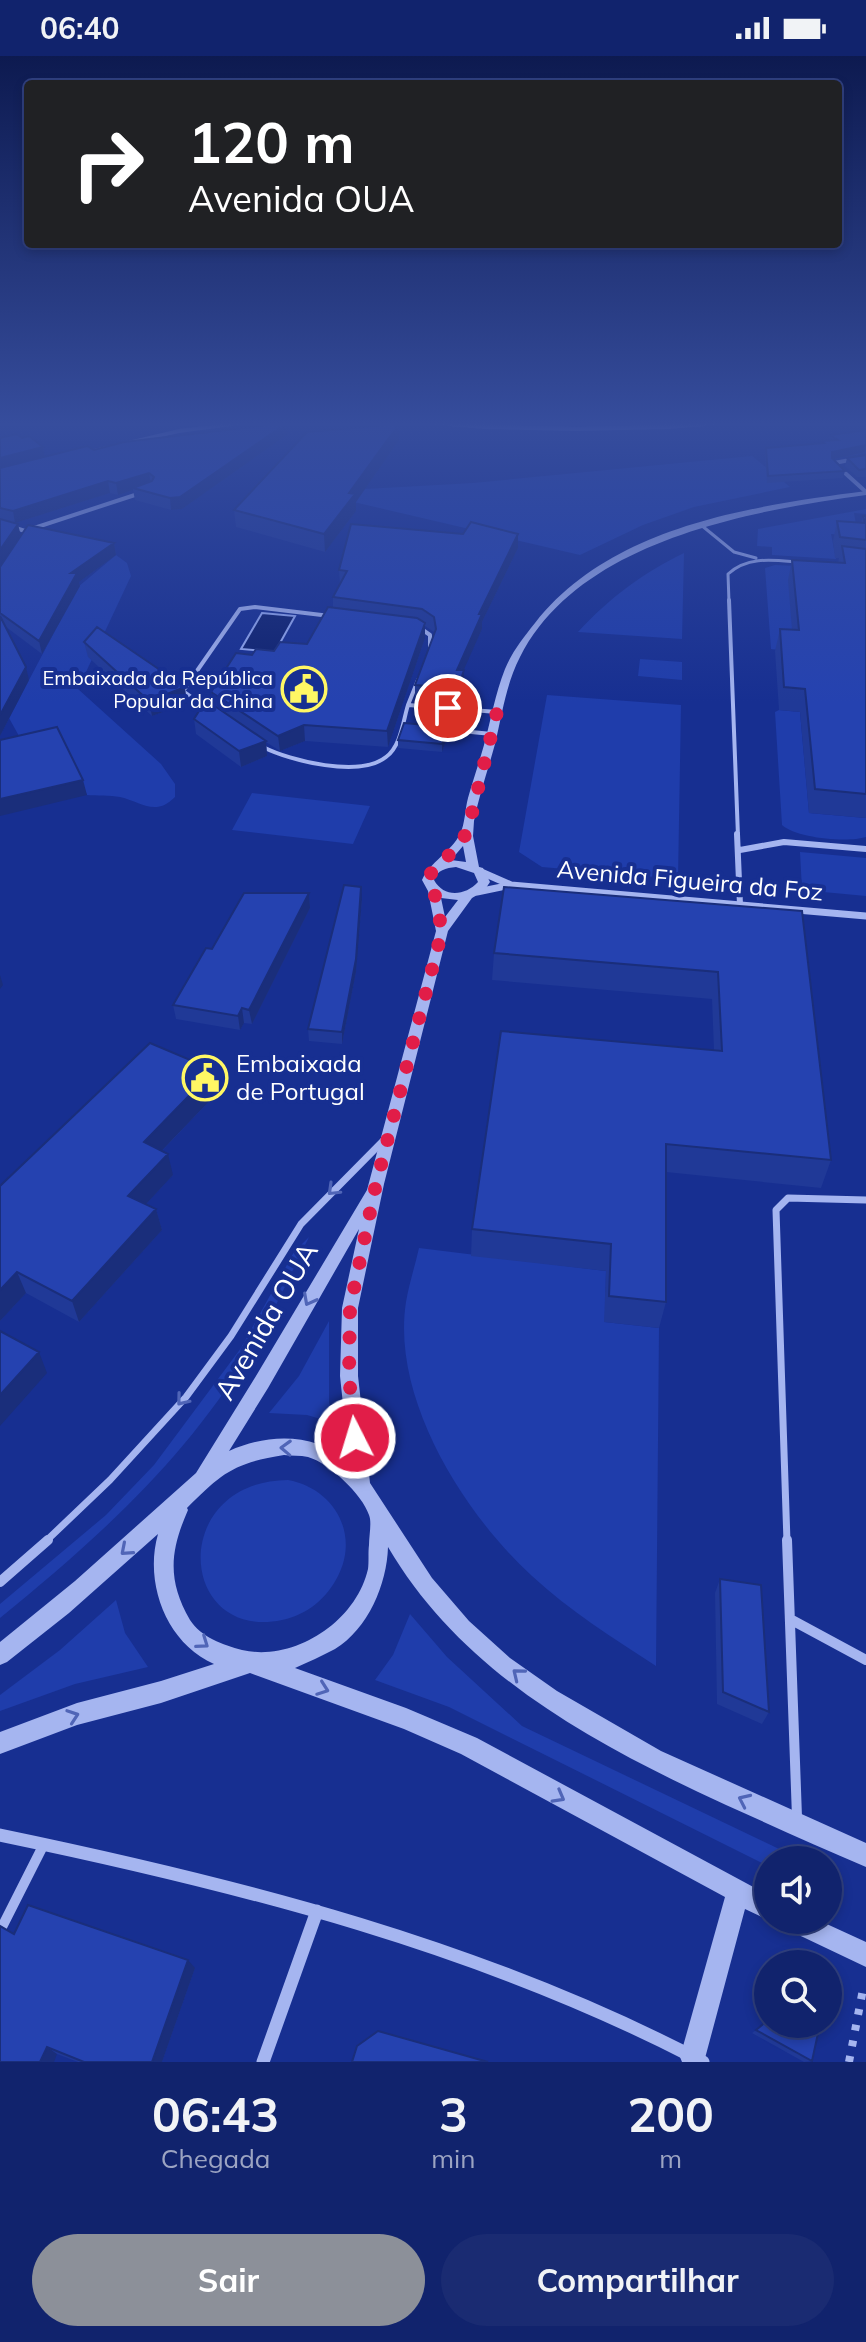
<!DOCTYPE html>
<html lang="pt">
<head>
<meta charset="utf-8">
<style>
  body { margin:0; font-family:Mulish,sans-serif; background:#1a2b72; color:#f1f3f6; height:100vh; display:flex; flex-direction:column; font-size:30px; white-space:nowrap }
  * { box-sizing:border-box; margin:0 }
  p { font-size:26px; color:#9ca4c2 }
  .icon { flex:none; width:44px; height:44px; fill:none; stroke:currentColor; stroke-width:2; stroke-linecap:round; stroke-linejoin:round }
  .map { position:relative; height:2006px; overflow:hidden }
  .side { display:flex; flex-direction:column; background:#11236d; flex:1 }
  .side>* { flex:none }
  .top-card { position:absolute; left:24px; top:24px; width:818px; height:168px; border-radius:8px; box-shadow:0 4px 12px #0003,0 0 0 2px #304080; background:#202124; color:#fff; overflow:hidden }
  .fabs { position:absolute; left:754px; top:1790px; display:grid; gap:16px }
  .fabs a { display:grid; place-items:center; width:88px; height:88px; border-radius:50%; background:#11236d; box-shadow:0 4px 12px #0003,0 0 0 2px #304080; font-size:40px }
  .pin { position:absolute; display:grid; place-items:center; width:68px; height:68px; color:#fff; margin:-34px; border:4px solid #fff; border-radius:50%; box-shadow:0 2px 8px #0007 }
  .me { position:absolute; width:88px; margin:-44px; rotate:355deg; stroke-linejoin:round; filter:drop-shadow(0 0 6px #0008) }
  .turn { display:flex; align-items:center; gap:28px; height:168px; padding:0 32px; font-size:36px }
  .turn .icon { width:104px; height:104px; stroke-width:2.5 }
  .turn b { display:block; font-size:56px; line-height:68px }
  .eta { display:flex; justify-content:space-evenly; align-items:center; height:136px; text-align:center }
  .eta b { font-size:48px; font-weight:700; line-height:56px }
  .button { display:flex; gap:16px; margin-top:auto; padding:16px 32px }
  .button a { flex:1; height:92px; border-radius:48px; background:#8c9099; color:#fff; font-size:32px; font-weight:700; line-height:92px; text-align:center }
  .button a+a { background:#1a2b72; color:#f1f3f6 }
  .status { display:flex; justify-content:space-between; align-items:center; height:56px; padding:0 40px; background:#11236d; direction:ltr }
  .status svg { height:22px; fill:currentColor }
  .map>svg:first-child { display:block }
  .green { fill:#1f3dab }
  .water { fill:#0e216e; stroke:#97acf3; stroke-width:2 }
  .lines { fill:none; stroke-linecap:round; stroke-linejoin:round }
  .path { stroke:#a5b5f0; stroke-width:8; stroke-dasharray:6 10; stroke-linecap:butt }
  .service-far4 { stroke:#a5b5f0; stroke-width:3 }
  .service-far3 { stroke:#a5b5f0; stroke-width:4 }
  .service-far2 { stroke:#a5b5f0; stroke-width:6 }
  .service-far1 { stroke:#a5b5f0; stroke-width:7 }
  .service { stroke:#a5b5f0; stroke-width:10 }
  .minor-far2 { stroke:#a5b5f0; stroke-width:4 }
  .minor-far1 { stroke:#a5b5f0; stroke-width:7 }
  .minor { stroke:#a5b5f0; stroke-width:13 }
  .tertiary { fill:#a5b5f0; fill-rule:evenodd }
  .wall { fill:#203997 }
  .shaded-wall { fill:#1a2e7b }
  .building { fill:#2542b0; stroke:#1a2e7b; stroke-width:2 }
  .oneway { stroke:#5065b7 }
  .route { stroke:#e11d48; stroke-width:14; stroke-dasharray:0 25.2 }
  .labels { text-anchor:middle; stroke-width:8; stroke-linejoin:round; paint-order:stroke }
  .far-poi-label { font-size:20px; fill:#fff; stroke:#172f91; text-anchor:end }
  .street-label { font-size:24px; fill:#fff; stroke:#172f91 }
  .poi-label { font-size:24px; fill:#fff; stroke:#172f91; text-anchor:start }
  .near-street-label { font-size:28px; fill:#fff; stroke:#172f91 }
</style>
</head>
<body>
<div class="status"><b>06:40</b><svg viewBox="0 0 49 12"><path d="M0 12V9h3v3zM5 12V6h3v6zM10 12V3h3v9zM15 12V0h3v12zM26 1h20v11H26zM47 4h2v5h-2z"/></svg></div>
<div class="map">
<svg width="866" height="2006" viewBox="0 0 866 2006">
  <rect width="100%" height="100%" fill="#172f91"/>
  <!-- green -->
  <path class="green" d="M 752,400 L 790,431 L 694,451 L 643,469 L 580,499 L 311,436 L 473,427 Z
    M 866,453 L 866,458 L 854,457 L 858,480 L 831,478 L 836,503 L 772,499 L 772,491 L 757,490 L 758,473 Z
    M 684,497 L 682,583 L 578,576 C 609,542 643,517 684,497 Z
    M 116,499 L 127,507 L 131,520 L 78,633 L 161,708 L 175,728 L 175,741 C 155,761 142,746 120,741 C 110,739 97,740 87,739 L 60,686 L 19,680 L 9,662 L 78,531 Z
    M 775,509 L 819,511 L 794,596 L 771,593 L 765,512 Z
    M 640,603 L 682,606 L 682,624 L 638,620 Z
    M 547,639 L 681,649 L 678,823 L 542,811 L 519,796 Z
    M 779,654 L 800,656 L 809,757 L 866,762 L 866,781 C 847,787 796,782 782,769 L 775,656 Z
    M 252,737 L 370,750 L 353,788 L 232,774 Z
    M 800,796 L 866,802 L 866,840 L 802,834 Z
    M 309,1181 C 290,1219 273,1259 250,1296 C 185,1404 97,1483 0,1562 L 0,1548 L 106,1459 L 154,1409 L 241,1292 L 294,1196 Z
    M 419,1192 L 606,1215 L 605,1266 L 659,1272 L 656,1610 C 613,1582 570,1555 532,1520 C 464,1458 391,1342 406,1246 C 409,1228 415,1210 419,1192 Z
    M 329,1265 L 329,1346 L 334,1367 L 307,1359 L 269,1357 L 299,1320 Z
    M 288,1424 C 333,1432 360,1477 338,1520 C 327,1542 307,1559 282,1564 C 177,1586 168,1425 288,1424 Z
    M 116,1544 L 125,1577 L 148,1611 L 75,1628 L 0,1655 L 0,1639 L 60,1594 Z
    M 410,1558 L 447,1601 L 522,1670 L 802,1804 L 768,1804 L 768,1810 L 449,1651 L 375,1624 L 393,1599 Z"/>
  <!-- water -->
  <path class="water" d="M 262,557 L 295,560 L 275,596 L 241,593 Z"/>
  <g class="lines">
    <!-- path -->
    <path class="path" d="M 849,2006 L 864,1928"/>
    <!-- service-far4 -->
    <path class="service-far4" d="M 701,469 L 734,496 L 756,502
      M 729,546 L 728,518 C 748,500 773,504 797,506"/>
    <!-- service-far3 -->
    <path class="service-far3" d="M 729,544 L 738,780
      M 420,572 L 430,579 L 430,591
      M 418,624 L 408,649 L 497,656
      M 208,653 L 183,635 L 240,553 L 255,551 L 330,560
      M 440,673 L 492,678
      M 263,691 C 290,705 360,722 386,701 C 401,690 403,665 408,649"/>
    <!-- service-far2 -->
    <path class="service-far2" d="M 737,778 L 740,849
      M 740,794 L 784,786 L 866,793
      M 381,1087 L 384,1084"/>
    <!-- service-far1 -->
    <path class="service-far1" d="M 45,1486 L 110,1424 L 186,1341 L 231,1280 L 301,1168 L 383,1085
      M 787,1486 L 776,1154 L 788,1142 L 866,1144"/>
    <!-- service -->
    <path class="service" d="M 787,1484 L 797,1761
      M 0,1526 L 48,1484
      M 790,1563 L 866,1604
      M 0,1875 L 44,1788"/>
    <!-- minor-far2 -->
    <path class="minor-far2" d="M 866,401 L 834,407 L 866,436
      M 0,467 L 25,475 L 144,436"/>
    <!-- minor-far1 -->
    <path class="minor-far1" d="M 479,815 L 511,829
      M 477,836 L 511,829 L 866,860"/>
    <!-- minor -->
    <path class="minor" d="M 0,1779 C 241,1829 484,1891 703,2006
      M 263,2006 L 317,1855"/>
    <!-- tertiary -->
    <path class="tertiary" d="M 248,365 L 269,365 L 179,377 L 77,400 L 73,398 L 179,373 Z
      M 390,365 L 576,371 L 763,365 L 668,373 L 576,375 L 485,373 Z
      M 866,435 L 866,439 C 750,455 579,484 520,601 C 506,628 502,659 495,688 C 488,714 479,739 474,765 L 473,780 L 479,811 L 483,812 L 490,826 L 484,835 L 472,842 L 448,875 L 384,1128 L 358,1252 L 358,1320 L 370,1427 L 432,1522 L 469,1565 L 510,1602 L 557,1635 L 661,1695 L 866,1787 L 866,1811 C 819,1791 773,1770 726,1749 C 596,1689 463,1619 388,1491 C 387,1528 368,1573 335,1593 C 322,1600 308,1606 295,1612 L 406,1652 L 477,1682 L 768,1839 L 768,1864 L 745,1853 L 704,2006 L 682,2006 L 680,2001 L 725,1841 L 461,1698 L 404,1673 L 250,1617 L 161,1647 L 77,1669 L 0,1698 L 0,1676 L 77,1647 L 161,1625 L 214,1608 C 166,1587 144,1527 158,1478 L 69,1557 L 7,1606 L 0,1609 L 0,1586 L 75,1525 L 196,1417 L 256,1320 L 367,1134 L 436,875 L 428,835 L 422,824 C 430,806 451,796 460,778 C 465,768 465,753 468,742 C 473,724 479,707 484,689 C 491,664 495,638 505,613 C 512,596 523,582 535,567 C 611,470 751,450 866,435 ZM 463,790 L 466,806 L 451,804 ZM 456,811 L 474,817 L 478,826 C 465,840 444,842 434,824 C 437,814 446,812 456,811 ZM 441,842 L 458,844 L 445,861 ZM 359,1173 L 342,1252 L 340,1320 L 349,1405 C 314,1377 269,1377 229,1395 L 268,1332 ZM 284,1399 C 292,1400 300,1399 308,1401 C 329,1407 362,1438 369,1459 C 372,1466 369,1480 369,1489 C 368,1496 369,1506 368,1513 C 356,1566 294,1606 242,1594 C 223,1589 201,1581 190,1564 C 167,1524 170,1495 188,1454 L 187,1452 C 222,1417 234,1407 284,1399 Z
      M 780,1864 L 818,1864 L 866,1886 L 866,1911 L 784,1872 Z"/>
  </g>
  <!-- wall -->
  <path class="wall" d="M 287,367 L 288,378 L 182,453 L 171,454 L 135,444 L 133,434 L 118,439 L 110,437 L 15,467 L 21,480 L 114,487 L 116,499 L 79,526 L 80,530 L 42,598 L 6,571 L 29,624 L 0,680 L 0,382 L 22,382 L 43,391 L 45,401 Z
    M 399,368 L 399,384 L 356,446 L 356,455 L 325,496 L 236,471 L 234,454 Z
    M 866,374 L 866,397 L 833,403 L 845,415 L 843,422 L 767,427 L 765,399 L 766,392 L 821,388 L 821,385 L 829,385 L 830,379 Z
    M 866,399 L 866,421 L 857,421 L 845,410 L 847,402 Z
    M 863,460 L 866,460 L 866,762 L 809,757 L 800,656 L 779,654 L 775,595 L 780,573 L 792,574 L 788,524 L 792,504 L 838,507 L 839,502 L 835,502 L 833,485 L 837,465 L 861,467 Z
    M 518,492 L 482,566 L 482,573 L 463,614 L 464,630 L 458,648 L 415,645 L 415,629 L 434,578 L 434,576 L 425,570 L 425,582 L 388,691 L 305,685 L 280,695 L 266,686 L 267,700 L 241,711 L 196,678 L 194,663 L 213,649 L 211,636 L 252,599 L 307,588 L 333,552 L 333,541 L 340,529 L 339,514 Z
    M 84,586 L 187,647 L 152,660 L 88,601 Z
    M 448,679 L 442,696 L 398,692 L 398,684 Z
    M 309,837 L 310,852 L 252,968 L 244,967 L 240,974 L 176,963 L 173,949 L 212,893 Z
    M 362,843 L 356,916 L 342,988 L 309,985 L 308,973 Z
    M 802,855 L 831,1104 L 821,1132 L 666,1116 L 666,1246 L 659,1272 L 604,1266 L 606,1215 L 471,1200 L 472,1173 L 714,994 L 712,943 L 492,924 L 494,897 Z
    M 214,1014 L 218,1036 L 162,1095 L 173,1119 L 146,1148 L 156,1153 L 162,1174 L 79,1266 L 26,1237 L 0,1265 L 0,1130 Z
    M 720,1523 L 769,1656 L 762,1668 L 717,1648 L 715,1537 Z
    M 14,1878 L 195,1912 L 162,2006 L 78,2006 L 57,1998 L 0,2006 Z
    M 768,1964 L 812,2005 L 804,2006 L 752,1977 Z"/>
  <!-- shaded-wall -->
  <path class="shaded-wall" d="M 287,367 L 288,378 L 182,453 L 171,454 L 170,442 Z
    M 399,368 L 399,384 L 356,446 L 356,455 L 325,496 L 324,478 L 349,437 Z
    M 866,389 L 865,396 L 830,404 L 832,396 Z
    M 43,391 L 45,402 L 0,414 L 0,402 Z
    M 149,417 L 151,428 L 133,432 L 133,434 L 118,439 L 116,427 Z
    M 108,425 L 110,437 L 15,467 L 13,455 Z
    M 18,468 L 21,480 L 0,511 L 0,494 Z
    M 518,478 L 518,492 L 482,566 L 482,573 L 457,629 L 457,614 L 479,558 Z
    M 114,487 L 116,499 L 79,526 L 80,530 L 42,598 L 39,585 L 71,517 Z
    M 425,567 L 425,582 L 388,691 L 387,675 Z
    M 26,611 L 29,624 L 0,680 L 0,659 Z
    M 464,614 L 464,630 L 458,648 L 458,632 Z
    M 185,631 L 187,647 L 152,660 L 149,645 Z
    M 304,669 L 305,685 L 280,695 L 278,680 Z
    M 448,671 L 448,679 L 442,696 L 442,688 Z
    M 266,685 L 267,700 L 241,711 L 239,695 Z
    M 83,724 L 87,739 L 0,760 L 0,743 Z
    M 361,831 L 362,843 L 356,916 L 342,988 L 342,976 Z
    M 309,837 L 310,852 L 252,968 L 249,954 Z
    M 0,919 L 3,929 L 0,933 Z
    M 242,952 L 244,967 L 240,974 L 238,960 Z
    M 214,1014 L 218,1036 L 149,1108 L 144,1086 Z
    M 168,1098 L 173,1119 L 134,1161 L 128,1140 Z
    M 156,1153 L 162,1174 L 79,1266 L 72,1245 Z
    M 17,1216 L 26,1237 L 0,1265 L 0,1234 Z
    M 39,1296 L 47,1317 L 0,1370 L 0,1339 Z
    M 188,1904 L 195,1912 L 162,2006 L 152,2006 Z
    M 47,1991 L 57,1998 L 54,2006 L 40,2006 Z"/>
  <!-- building -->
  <path class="building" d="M 287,367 L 180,441 L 170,442 L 133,432 L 152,425 L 154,421 L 149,417 L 116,427 L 108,425 L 13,455 L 0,452 L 0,412 L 87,390 L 94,394 L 124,386 Z
    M 399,368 L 349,437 L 355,438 L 324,478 L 234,454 L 307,376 Z
    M 866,374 L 866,389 L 832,396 L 832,402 L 845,415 L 768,420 L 766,392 L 824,387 L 821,385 L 838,384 L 830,379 Z
    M 17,378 L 22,382 L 29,380 L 43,391 L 0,402 L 0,382 Z
    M 866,399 L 866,413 L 859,414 L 847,402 Z
    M 863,460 L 866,460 L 866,484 L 840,481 L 837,465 L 865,467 Z
    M 0,463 L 18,468 L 0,494 Z
    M 471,466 L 518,478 L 479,558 L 482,558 L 457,614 L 464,614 L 458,632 L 415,629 L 436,573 L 434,561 L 422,553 L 333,541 L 347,515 L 339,514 L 351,468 L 463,478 Z
    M 28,469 L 114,487 L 71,517 L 77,517 L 39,585 L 0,557 L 0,511 Z
    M 842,490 L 866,493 L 866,738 L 815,733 L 805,633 L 784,631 L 780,573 L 799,574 L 792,504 L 845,507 Z
    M 328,551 L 417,562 L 425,567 L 387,675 L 304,669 L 278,680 L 211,636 L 236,597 L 252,599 L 256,593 L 274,595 L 280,586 L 307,588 Z
    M 0,560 L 26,611 L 0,659 Z
    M 97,571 L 185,631 L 149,645 L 84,586 Z
    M 206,644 L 266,685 L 239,695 L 194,663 Z
    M 404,667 L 448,671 L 442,688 L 398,684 Z
    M 57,671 L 83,724 L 0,743 L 0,684 Z
    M 344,829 L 361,831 L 356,903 L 342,976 L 308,973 Z
    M 504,831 L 802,855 L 831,1104 L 666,1088 L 666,1246 L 609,1240 L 611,1188 L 472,1173 L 501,975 L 722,995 L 718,916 L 494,897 Z
    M 244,837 L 309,837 L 249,954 L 242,952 L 238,960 L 173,949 L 206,892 L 212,893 Z
    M 150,987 L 214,1014 L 144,1086 L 168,1098 L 128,1140 L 156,1153 L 72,1245 L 17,1216 L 0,1234 L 0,1130 Z
    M 0,1275 L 39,1296 L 0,1339 Z
    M 720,1523 L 761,1529 L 769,1656 L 723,1636 Z
    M 28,1849 L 188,1904 L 152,2006 L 84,2006 L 47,1991 L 40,2006 L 0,2006 L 0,1870 L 14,1878 Z
    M 768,1964 L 768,1968 L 820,1968 L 812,2005 L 756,1974 Z
    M 378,1975 L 488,2006 L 352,2006 L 357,1990 Z"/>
  <!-- one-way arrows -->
  <defs><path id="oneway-chevron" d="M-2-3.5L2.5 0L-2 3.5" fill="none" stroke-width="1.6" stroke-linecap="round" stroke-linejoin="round" transform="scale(2)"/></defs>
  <g class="oneway">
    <use href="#oneway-chevron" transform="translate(333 1134) rotate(136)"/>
    <use href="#oneway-chevron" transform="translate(309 1244) rotate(118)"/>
    <use href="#oneway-chevron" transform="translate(182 1344) rotate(129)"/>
    <use href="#oneway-chevron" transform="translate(286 1392) rotate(-178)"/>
    <use href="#oneway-chevron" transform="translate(126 1494) rotate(139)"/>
    <use href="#oneway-chevron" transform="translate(203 1587) rotate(35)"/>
    <use href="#oneway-chevron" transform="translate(518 1618) rotate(-141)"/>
    <use href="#oneway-chevron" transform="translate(323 1633) rotate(20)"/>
    <use href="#oneway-chevron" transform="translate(73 1660) rotate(-19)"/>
    <use href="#oneway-chevron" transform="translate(559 1741) rotate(29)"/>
    <use href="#oneway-chevron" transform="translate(744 1744) rotate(-155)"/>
  </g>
  <!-- sky -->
  <linearGradient id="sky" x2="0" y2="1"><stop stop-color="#0d1a50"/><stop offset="0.57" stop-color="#364d9d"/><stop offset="1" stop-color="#364d9d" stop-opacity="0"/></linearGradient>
  <rect width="866" height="646" fill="url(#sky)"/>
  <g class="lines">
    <!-- route -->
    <path class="route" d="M 355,1382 L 349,1320 L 350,1252 L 376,1128 L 442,875 L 434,835 L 428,824 L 429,819 L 440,810 L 467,777 L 497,656 L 448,652"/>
  </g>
  <!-- icons -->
  <defs>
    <g id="civic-ring" transform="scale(2.3)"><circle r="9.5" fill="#172f91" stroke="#fff764" stroke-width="1.5"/><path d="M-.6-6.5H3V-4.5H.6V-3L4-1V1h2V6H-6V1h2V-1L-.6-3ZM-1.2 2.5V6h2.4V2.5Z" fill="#fff764"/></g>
  </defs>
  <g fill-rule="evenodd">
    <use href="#civic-ring" x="304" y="633"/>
    <use href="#civic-ring" x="205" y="1022"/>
  </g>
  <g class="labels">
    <!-- far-poi labels -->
    <g class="far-poi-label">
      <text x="273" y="629">Embaixada da República<tspan x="273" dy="23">Popular da China</tspan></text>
    </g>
    <!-- street labels -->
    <g class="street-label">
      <text transform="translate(690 825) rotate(5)" y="8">Avenida Figueira da Foz</text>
    </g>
    <!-- poi labels -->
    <g class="poi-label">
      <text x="236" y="1016">Embaixada<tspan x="236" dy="28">de Portugal</tspan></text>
    </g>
    <!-- near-street labels -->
    <g class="near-street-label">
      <text transform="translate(266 1265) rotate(-60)" y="10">Avenida OUA</text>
    </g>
  </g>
</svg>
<div class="fabs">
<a><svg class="icon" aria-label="sound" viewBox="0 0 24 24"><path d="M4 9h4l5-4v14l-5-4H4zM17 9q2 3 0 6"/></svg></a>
<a><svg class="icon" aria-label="search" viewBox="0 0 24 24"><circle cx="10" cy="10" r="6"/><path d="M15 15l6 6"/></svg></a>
</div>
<div class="pin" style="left:448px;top:652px;background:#d93025"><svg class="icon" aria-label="arrive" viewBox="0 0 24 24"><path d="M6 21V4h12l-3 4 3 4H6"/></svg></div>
<svg class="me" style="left:355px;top:1382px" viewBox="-20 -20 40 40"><circle r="17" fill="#e11d48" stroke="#fff" stroke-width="3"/><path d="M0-11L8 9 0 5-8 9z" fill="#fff"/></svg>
<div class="top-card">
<div class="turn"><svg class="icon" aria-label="right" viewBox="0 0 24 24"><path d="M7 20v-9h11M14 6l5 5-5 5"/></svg><div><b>120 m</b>Avenida OUA</div></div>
</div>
</div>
<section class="side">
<div class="eta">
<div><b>06:43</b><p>Chegada</p></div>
<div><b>3</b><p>min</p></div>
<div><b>200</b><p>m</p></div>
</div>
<div class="button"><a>Sair</a><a>Compartilhar</a></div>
</section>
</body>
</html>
